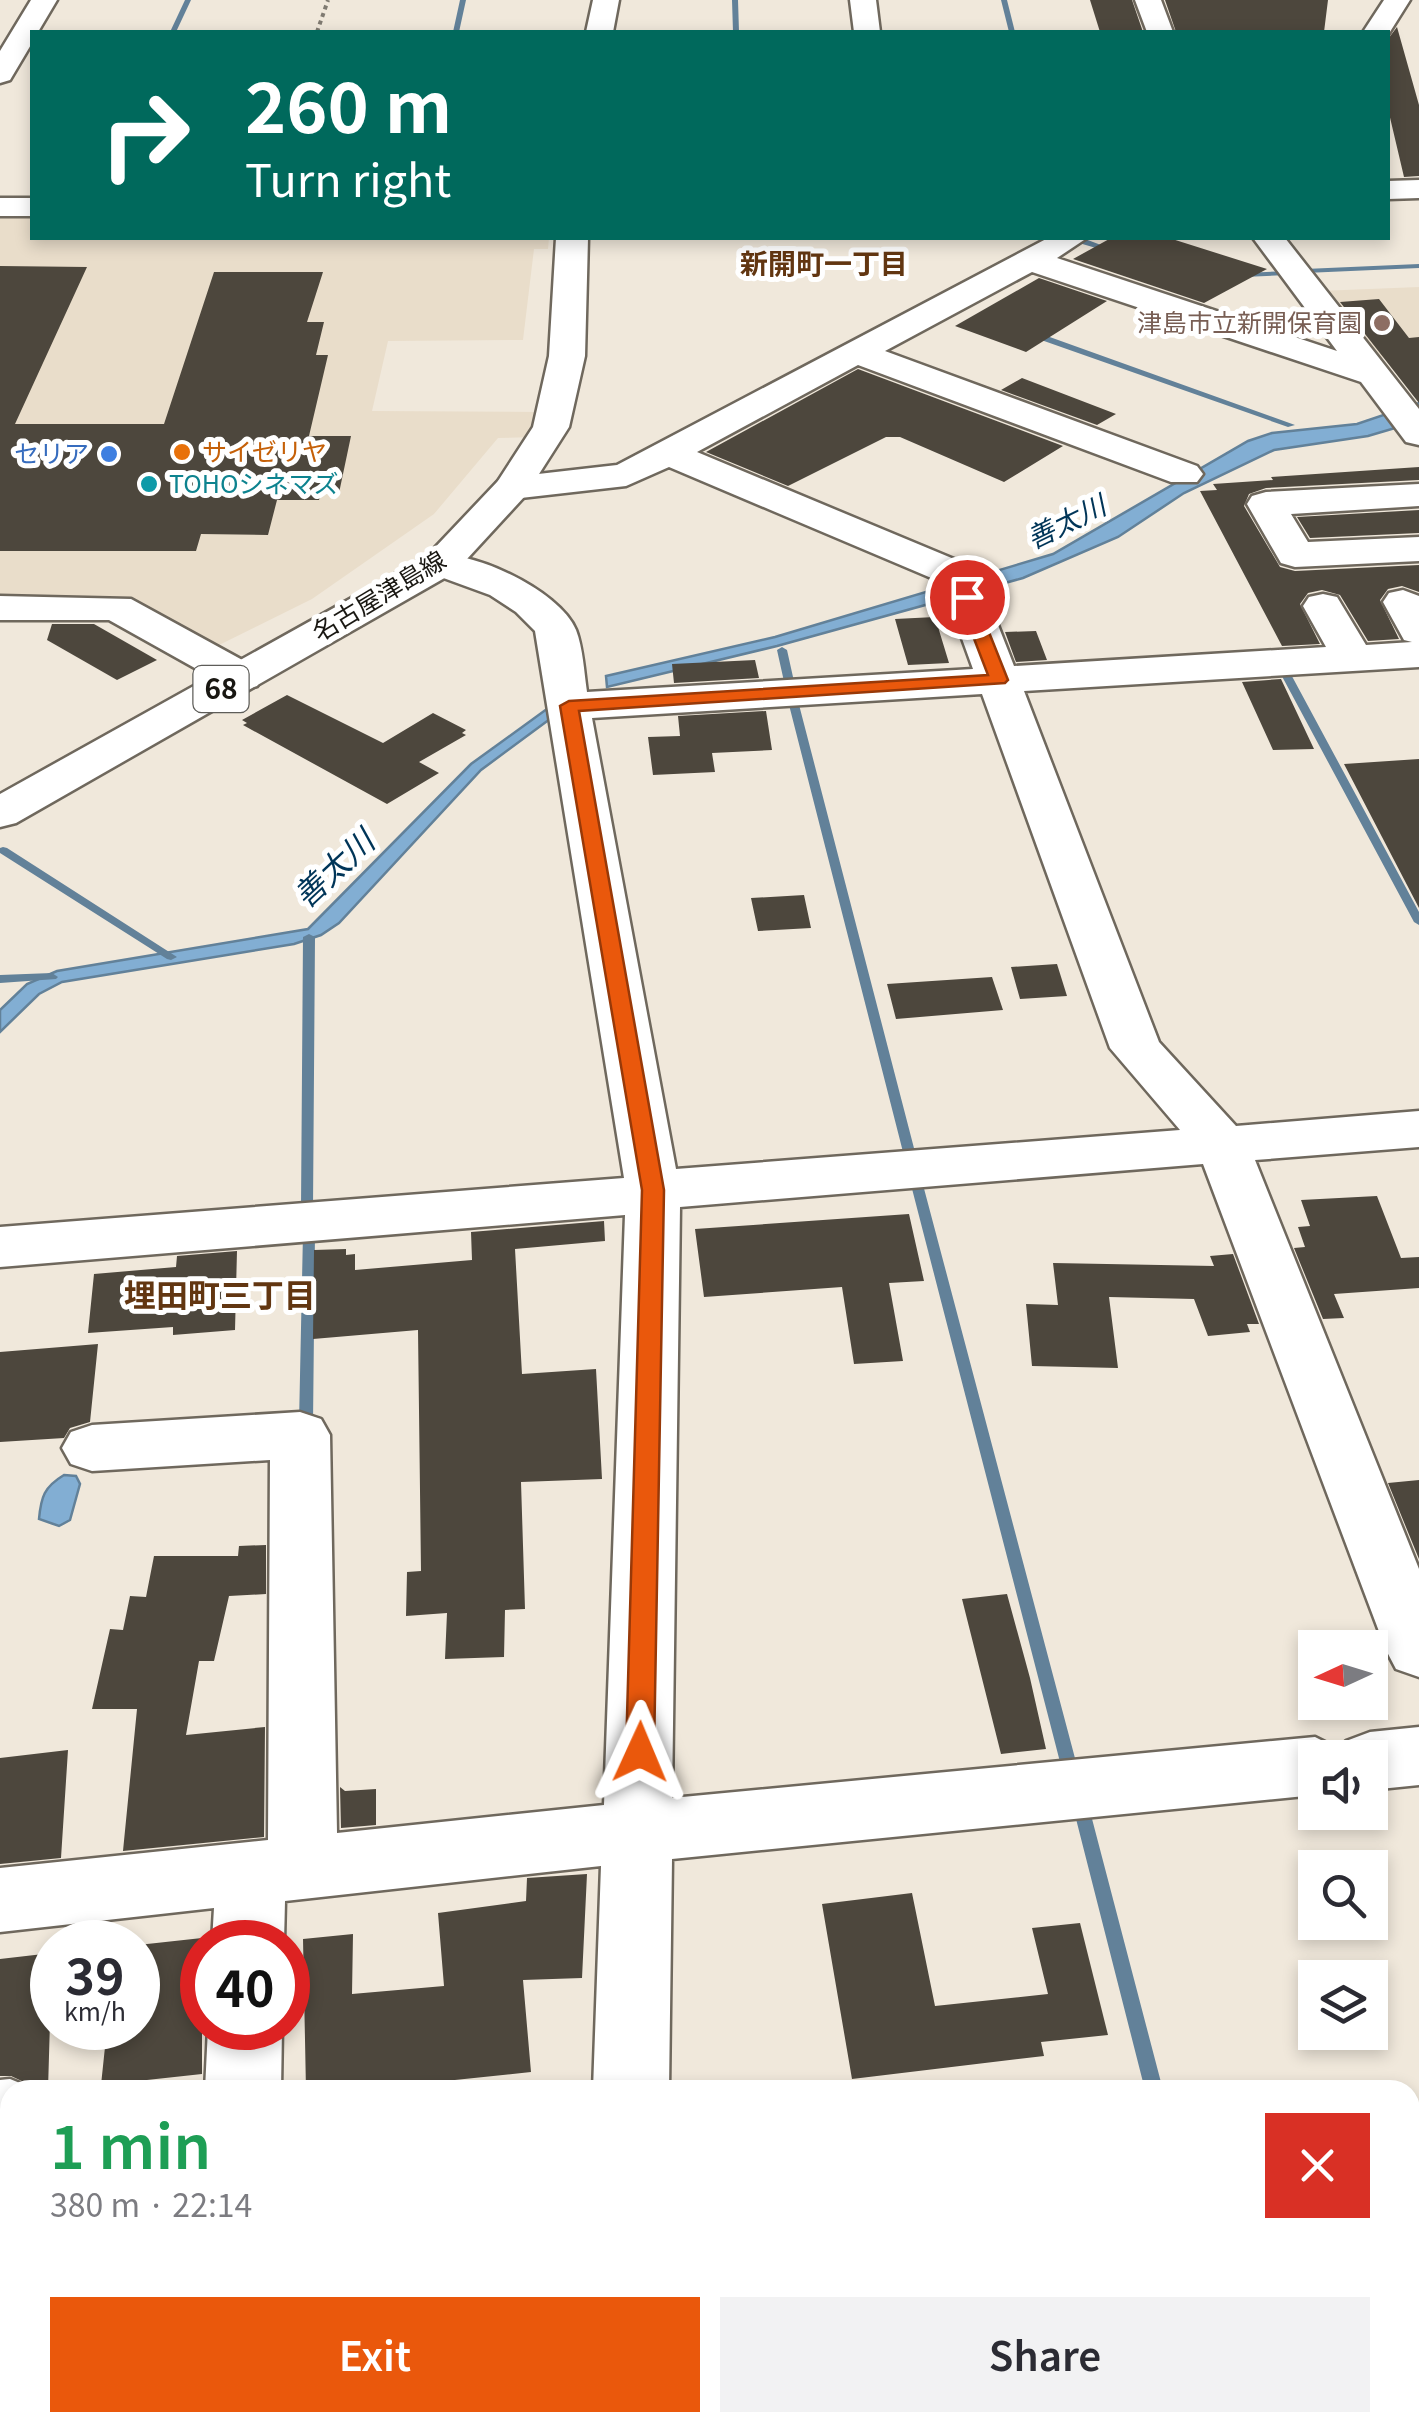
<!DOCTYPE html>
<html lang="en">
<head>
<meta charset="utf-8">
<style>
  body { margin:0; font-family:Georgia,"Noto Sans JP",serif; background:#f2f2f3; color:#2b2b33; height:100vh; display:flex; flex-direction:column; font-size:38px; white-space:nowrap }
  * { box-sizing:border-box; margin:0 }
  p { font-size:32px; color:#7c7c81 }
  .icon { flex:none; width:55px; height:55px; fill:none; stroke:currentColor; stroke-width:2; stroke-linecap:round; stroke-linejoin:round }
  .map { position:relative; flex:1; overflow:hidden }
  .panel { position:absolute; left:0px; top:2080px; width:1420px; height:352px; display:flex; flex-direction:column; background:#fff; border-radius:30px 30px 0 0; box-shadow:0 5px 15px #0003 }
  .panel>* { flex:none }
  .guide { position:absolute; left:30px; top:30px; width:1360px; height:210px; border-radius:0px; box-shadow:0 5px 15px #0003; background:#00695c; color:#fff; overflow:hidden }
  .needle { width:65px; rotate:266deg }
  .fabs { position:absolute; left:1298px; top:1630px; display:grid; gap:20px }
  .fabs a { display:grid; place-items:center; width:90px; height:90px; border-radius:0px; background:#fff; box-shadow:0 5px 15px #0003; font-size:50px }
  .speed { position:absolute; left:30px; top:1920px; display:flex; gap:20px; font-size:50px; font-weight:700; text-align:center }
  .speed>* { display:grid; place-content:center; width:130px; height:130px; border-radius:50%; background:#fff; box-shadow:0 5px 15px #0003; line-height:1 }
  .speed small { font-size:25px; font-weight:400 }
  .speed .limit { border:15px solid #d22; background:#fff; color:#111 }
  .pin { position:absolute; display:grid; place-items:center; width:85px; height:85px; color:#fff; margin:-42px; border:5px solid #fff; border-radius:50%; box-shadow:0 2px 10px #0007 }
  .me { position:absolute; width:110px; margin:-55px; rotate:1deg; stroke-linejoin:round; filter:drop-shadow(0 0 8px #0008) }
  .turn { display:flex; align-items:center; gap:35px; height:210px; padding:0 50px; font-size:45px }
  .turn .icon { width:130px; height:130px; stroke-width:2.5 }
  .turn b { display:block; font-size:70px; line-height:85px }
  .round { display:grid; place-items:center; flex:none; width:105px; height:105px; border-radius:0px; background:#f2f2f3 }
  .headline { display:flex; align-items:center; justify-content:space-between; height:170px; padding:0 50px }
  h1 { font-size:60px; font-weight:600; line-height:75px; color:#1e9e55 }
  .primary-button { display:flex; gap:20px; margin-top:auto; padding:20px 50px }
  .primary-button a { flex:1; height:115px; border-radius:0px; background:#ea580c; color:#fff; font-size:40px; font-weight:600; line-height:115px; text-align:center }
  .primary-button a+a { background:#f2f2f3; color:#2b2b33 }
  .map>svg:first-child { display:block }
  .built { fill:#e9ddca }
  .water { fill:#82aed3; stroke:#628199; stroke-width:2.5 }
  .lines { fill:none; stroke-linecap:round; stroke-linejoin:round }
  .stream { fill:#628199; fill-rule:evenodd }
  .building { fill:#4d473d }
  .minor-casing { stroke:#6f685d; stroke-width:5 }
  .major-casing { stroke:#6f685d; stroke-width:5 }
  .path { stroke:#7f7a71; stroke-width:4; stroke-dasharray:4 4; stroke-linecap:butt }
  .minor { fill:#fff; fill-rule:evenodd }
  .major { fill:#fff; fill-rule:evenodd }
  .route { fill:#ea580c; stroke:#983908; stroke-width:2.5 }
  .education-dot { fill:#8d6e63; stroke:#fff; stroke-width:4 }
  .food-dot { fill:#e8710a; stroke:#fff; stroke-width:4 }
  .shop-dot { fill:#3f7fe0; stroke:#fff; stroke-width:4 }
  .culture-dot { fill:#0f9aa8; stroke:#fff; stroke-width:4 }
  .labels { text-anchor:middle; stroke-width:10; stroke-linejoin:round; paint-order:stroke }
  .far-education-label { font-size:25px; fill:#785e54; stroke:#fff; text-anchor:end }
  .far-food-label { font-size:25px; fill:#c56008; stroke:#fff; text-anchor:start }
  .far-shop-label { font-size:25px; fill:#366cbe; stroke:#fff; text-anchor:end }
  .far-culture-label { font-size:25px; fill:#0d838f; stroke:#fff; text-anchor:start }
  .far-street-label { font-size:25px; fill:#191712; stroke:#fff }
  .far-neighbourhood-label { font-size:28px; font-weight:bold; fill:#623611; stroke:#fff }
  .far-water-label { font-size:28px; font-style:italic; fill:#003558; stroke:#fff }
  .shield { fill:#fff; stroke:#5e5d59; stroke-width:2.5 }
  .shield-label { font-size:28px; font-weight:bold; fill:#191712 }
  .water-label { font-size:32px; font-style:italic; fill:#003558; stroke:#fff }
  .neighbourhood-label { font-size:32px; font-weight:bold; fill:#623611; stroke:#fff }
</style>
</head>
<body>
<div class="map">
<svg width="1419" height="2431" viewBox="0 0 1419 2431">
  <rect width="100%" height="100%" fill="#f0e8db"/>
  <!-- built -->
  <path class="built" d="M 0,216 L 32,217 L 32,238 L 549,238 L 548,249 L 534,249 L 523,340 L 388,341 L 372,411 L 538,412 L 536,437 L 498,438 L 434,514 L 312,599 L 211,649 L 129,605 L 0,604 Z
    M 1419,287 L 1419,356 L 1374,358 L 1319,291 Z"/>
  <!-- water -->
  <path class="water" d="M 1419,403 L 1419,421 L 1368,436 L 1274,450 L 1184,493 L 1118,537 L 1023,578 L 777,646 L 607,687 L 606,676 L 775,637 L 1053,554 L 1248,441 L 1272,433 L 1357,424 Z
    M 551,706 L 554,716 L 481,770 L 339,923 L 321,935 L 294,944 L 62,982 L 39,994 L 0,1032 L 0,1010 L 27,984 L 57,971 L 308,929 L 471,764 Z
    M 64,1475 L 76,1476 L 80,1484 L 70,1520 L 59,1526 L 39,1519 C 41,1497 44,1487 64,1475 Z"/>
  <g class="lines">
    <!-- stream -->
    <path class="stream" d="M 185,0 L 191,0 L 176,32 L 170,32 Z
      M 460,0 L 466,0 L 459,32 L 453,32 Z
      M 732,0 L 738,0 L 739,32 L 733,32 Z
      M 1001,0 L 1007,0 L 1015,32 L 1009,32 Z
      M 1079,239 L 1085,239 L 1117,251 L 1113,253 L 1079,243 Z
      M 1419,264 L 1419,268 L 1305,273 L 1301,271 L 1305,269 Z
      M 1289,271 L 1289,275 L 1286,275 L 1244,277 L 1240,275 L 1244,273 Z
      M 1027,331 L 1033,331 L 1295,425 L 1288,427 L 1027,335 Z
      M 782,647 L 787,650 L 795,686 L 790,689 L 785,686 L 777,650 Z
      M 1282,664 L 1287,667 L 1419,912 L 1419,925 L 1414,922 L 1277,667 Z
      M 792,694 L 797,697 L 915,1152 L 909,1156 L 903,1152 L 787,697 Z
      M 3,847 L 7,848 L 177,957 L 171,960 L 167,959 L 0,853 L 0,848 Z
      M 309,934 L 315,937 L 313,1208 L 307,1212 L 301,1208 L 303,937 Z
      M 52,973 L 58,977 L 56,979 L 0,983 L 0,975 Z
      M 916,1177 L 922,1181 L 1076,1762 L 1073,1767 L 1068,1769 L 1063,1767 L 1060,1762 L 910,1181 Z
      M 309,1229 L 315,1233 L 313,1423 L 311,1427 L 301,1427 L 299,1423 L 303,1233 Z
      M 1083,1808 L 1089,1810 L 1091,1815 L 1163,2090 L 1145,2090 L 1075,1815 L 1077,1810 Z
      M 1419,2368 L 1419,2386 L 1410,2387 L 1410,2369 Z
      M 1103,2422 L 1122,2422 L 1123,2431 L 1105,2431 Z"/>
  </g>
  <!-- building -->
  <path class="building" d="M 1090,0 L 1132,0 L 1143,32 L 1100,32 Z
    M 1165,0 L 1328,0 L 1324,32 L 1176,32 Z
    M 1397,27 L 1419,105 L 1419,176 L 1404,177 L 1388,109 L 1388,39 Z
    M 1111,238 L 1169,238 L 1267,269 L 1204,303 L 1073,259 Z
    M 0,266 L 87,267 L 15,424 L 164,424 L 214,272 L 323,272 L 307,322 L 324,322 L 316,355 L 328,355 L 309,436 L 351,436 L 339,493 L 321,493 L 319,500 L 277,500 L 268,535 L 201,534 L 196,551 L 0,551 Z
    M 1039,278 L 1107,301 L 1026,352 L 955,326 Z
    M 1379,299 L 1409,338 L 1419,337 L 1419,403 L 1340,302 Z
    M 858,369 L 1063,446 L 1004,482 L 900,437 L 886,437 L 788,486 L 706,452 Z
    M 1022,378 L 1116,414 L 1097,425 L 1001,390 Z
    M 1419,467 L 1419,480 L 1266,488 L 1249,494 L 1244,506 L 1280,567 L 1295,571 L 1419,565 L 1419,592 L 1402,586 L 1388,589 L 1380,600 L 1399,639 L 1368,641 L 1340,595 L 1322,590 L 1308,593 L 1300,604 L 1320,644 L 1282,646 L 1200,491 L 1217,490 L 1213,484 L 1273,480 L 1271,477 Z
    M 1419,510 L 1419,533 L 1310,538 L 1297,517 Z
    M 935,617 L 949,663 L 908,665 L 895,619 Z
    M 52,624 L 94,624 L 157,660 L 117,680 L 47,640 Z
    M 1036,631 L 1047,660 L 1016,662 L 1005,632 Z
    M 755,660 L 759,678 L 674,683 L 672,664 Z
    M 1281,679 L 1314,749 L 1273,750 L 1242,682 Z
    M 287,695 L 383,743 L 433,713 L 466,730 L 462,733 L 466,735 L 419,762 L 439,773 L 387,804 L 243,725 L 247,723 L 242,720 Z
    M 766,711 L 772,750 L 712,753 L 715,772 L 653,775 L 648,737 L 680,736 L 678,716 Z
    M 1419,759 L 1419,908 L 1344,764 Z
    M 804,895 L 811,928 L 758,931 L 751,898 Z
    M 1057,964 L 1067,996 L 1020,999 L 1011,967 Z
    M 992,977 L 1003,1010 L 896,1019 L 887,984 Z
    M 1377,1196 L 1401,1258 L 1419,1257 L 1419,1288 L 1334,1294 L 1344,1318 L 1323,1319 L 1294,1248 L 1305,1247 L 1298,1227 L 1310,1226 L 1301,1200 Z
    M 909,1214 L 924,1281 L 889,1283 L 903,1361 L 854,1364 L 842,1287 L 704,1297 L 695,1229 Z
    M 604,1221 L 605,1241 L 515,1249 L 522,1374 L 596,1369 L 602,1479 L 521,1482 L 525,1609 L 505,1610 L 504,1657 L 445,1659 L 447,1613 L 406,1616 L 407,1572 L 421,1571 L 418,1330 L 313,1339 L 314,1250 L 346,1249 L 346,1255 L 355,1254 L 355,1270 L 472,1260 L 471,1232 Z
    M 237,1251 L 235,1330 L 173,1335 L 173,1327 L 88,1333 L 94,1274 L 176,1267 L 177,1256 Z
    M 1233,1254 L 1259,1324 L 1247,1324 L 1250,1332 L 1208,1336 L 1194,1299 L 1109,1297 L 1118,1368 L 1032,1366 L 1026,1304 L 1058,1305 L 1053,1263 L 1214,1266 L 1210,1256 Z
    M 98,1344 L 90,1422 L 70,1428 L 64,1438 L 0,1442 L 0,1352 Z
    M 1419,1480 L 1419,1559 L 1388,1483 Z
    M 266,1545 L 266,1594 L 229,1596 L 214,1661 L 199,1661 L 186,1735 L 265,1727 L 264,1837 L 123,1851 L 137,1709 L 92,1709 L 110,1629 L 123,1630 L 130,1596 L 146,1597 L 154,1556 L 238,1556 L 239,1546 Z
    M 1007,1594 L 1030,1678 L 1046,1749 L 1001,1754 L 962,1599 Z
    M 68,1750 L 61,1858 L 0,1864 L 0,1758 Z
    M 340,1787 L 345,1791 L 376,1789 L 376,1825 L 341,1828 Z
    M 587,1874 L 582,1978 L 523,1980 L 531,2072 L 359,2090 L 306,2090 L 303,1939 L 353,1934 L 352,1994 L 444,1986 L 438,1913 L 526,1901 L 527,1878 Z
    M 912,1893 L 935,2006 L 1048,1994 L 1032,1928 L 1080,1923 L 1108,2035 L 1041,2042 L 1044,2056 L 852,2079 L 822,1904 Z
    M 202,1938 L 202,2074 L 101,2085 L 107,2028 L 138,2028 L 138,1945 Z
    M 52,1953 L 48,2090 L 41,2090 L 11,2076 L 0,2076 L 0,1959 Z"/>
  <g class="lines">
    <!-- minor casing -->
    <g class="minor-casing">
      <path id="minor" d="M 31,0 L 57,0 L 38,32 L 32,32 L 32,43 L 10,80 L 0,83 L 0,51 Z
        M 850,0 L 876,0 L 880,32 L 854,32 Z
        M 1135,0 L 1161,0 L 1173,32 L 1147,32 Z
        M 1384,0 L 1410,0 L 1388,35 L 1363,32 Z
        M 1419,180 L 1419,198 L 1388,199 L 1388,181 Z
        M 0,198 L 32,198 L 32,216 L 0,216 Z
        M 1048,238 L 1087,238 L 1057,258 L 1337,351 L 1253,238 L 1285,238 L 1419,409 L 1419,445 L 1406,442 L 1361,382 L 1032,272 L 885,351 L 1197,466 L 1203,474 L 1197,482 L 1171,482 L 858,365 L 697,452 L 978,569 L 984,578 L 976,587 L 987,597 L 1014,666 L 1326,647 L 1303,606 L 1309,597 L 1323,594 L 1337,597 L 1366,645 L 1412,642 L 1404,640 L 1383,602 L 1389,593 L 1403,590 L 1419,596 L 1419,667 L 1024,691 L 1159,1042 L 1236,1126 L 1419,1111 L 1419,1147 L 1255,1160 L 1419,1569 L 1419,1677 L 1396,1669 L 1386,1650 L 1203,1164 L 680,1207 L 672,1798 L 1315,1737 L 1341,1750 L 1346,1741 L 1370,1732 L 1419,1727 L 1419,1785 L 1370,1790 L 1370,1758 L 1315,1758 L 1315,1795 L 672,1859 L 669,2090 L 593,2090 L 601,1866 L 285,1901 L 284,1942 L 212,1942 L 214,1908 L 0,1932 L 0,1868 L 268,1840 L 270,1460 L 92,1471 L 71,1464 L 62,1448 L 71,1432 L 92,1425 L 300,1412 L 321,1419 L 330,1435 L 337,1833 L 604,1805 L 625,1215 L 0,1267 L 0,1227 L 624,1178 L 535,631 L 516,612 L 490,595 L 427,572 L 421,564 L 427,556 C 466,546 560,590 576,630 C 583,648 584,672 587,692 L 973,669 L 947,597 L 955,588 L 669,467 L 626,486 L 512,499 L 499,496 L 493,488 L 499,480 L 512,477 L 617,465 ZM 982,694 L 1110,1048 L 1180,1130 L 676,1169 L 592,718 Z
        M 1419,484 L 1419,506 L 1291,514 L 1308,542 L 1419,537 L 1419,561 L 1295,567 L 1281,563 L 1247,504 L 1252,496 L 1266,492 Z
        M 0,596 L 131,599 L 257,668 L 263,677 L 257,686 L 242,690 L 227,686 L 109,620 L 0,620 Z
        M 208,2028 L 282,2028 L 281,2090 L 205,2090 Z
        M 10,2079 L 37,2090 L 10,2090 L 10,2151 L 0,2152 L 0,2080 Z
        M 580,2422 L 664,2422 L 664,2431 L 580,2431 Z"/>
    </g>
    <!-- major casing -->
    <g class="major-casing">
      <path id="major" d="M 593,0 L 619,0 L 613,32 L 586,32 Z
        M 556,238 L 588,238 L 585,356 L 569,427 L 525,496 L 455,572 L 16,823 L 0,827 L 0,794 L 427,556 L 498,481 L 533,427 L 549,356 Z"/>
    </g>
    <!-- path -->
    <path class="path" d="M 317,32 L 328,0"/>
    <!-- minor -->
    <use href="#minor" class="minor"/>
    <!-- major -->
    <use href="#major" class="major"/>
  </g>
  <!-- route -->
  <path class="route" d="M 967,592 L 975,597 L 1008,680 L 1005,683 L 579,711 L 664,1190 L 654,1752 L 650,1760 L 630,1760 L 626,1752 L 642,1190 L 560,706 L 569,701 L 988,675 L 958,597 Z"/>
  <!-- markers -->
  <circle class="education-dot" cx="1382" cy="323" r="10"/>
  <circle class="food-dot" cx="182" cy="452" r="10"/>
  <circle class="shop-dot" cx="109" cy="454" r="10"/>
  <circle class="culture-dot" cx="149" cy="484" r="10"/>
  <g class="labels">
    <!-- far-education labels -->
    <g class="far-education-label">
      <text x="1362" y="332">津島市立新開保育園</text>
    </g>
    <!-- far-food labels -->
    <g class="far-food-label">
      <text x="202" y="461">サイゼリヤ</text>
    </g>
    <!-- far-shop labels -->
    <g class="far-shop-label">
      <text x="89" y="463">セリア</text>
    </g>
    <!-- far-culture labels -->
    <g class="far-culture-label">
      <text x="169" y="493">TOHOシネマズ</text>
    </g>
    <!-- far-street labels -->
    <g class="far-street-label">
      <text transform="translate(379 596) rotate(-31)" y="9">名古屋津島線</text>
    </g>
    <!-- far-neighbourhood labels -->
    <g class="far-neighbourhood-label">
      <text x="824" y="274">新開町一丁目</text>
    </g>
    <!-- far-water labels -->
    <g class="far-water-label">
      <text transform="translate(1066 522) rotate(-26)" y="10">善太川</text>
    </g>
    <!-- shield labels -->
    <rect class="shield" x="193.5" y="666" width="55" height="46" rx="8"/>
    <g class="shield-label">
      <text x="221" y="699">68</text>
    </g>
    <!-- water labels -->
    <g class="water-label">
      <text transform="translate(334 869) rotate(-43)" y="11">善太川</text>
    </g>
    <!-- neighbourhood labels -->
    <g class="neighbourhood-label">
      <text x="220" y="1307">埋田町三丁目</text>
    </g>
  </g>
</svg>
<div class="fabs">
<a><svg class="needle" viewBox="-14 -14 28 28"><path d="M0-13l5 13h-10z" fill="#e53935"/><path d="M0 13l5-13h-10z" fill="#7c7c81"/></svg></a>
<a><svg class="icon" aria-label="sound" viewBox="0 0 24 24"><path d="M4 9h4l5-4v14l-5-4H4zM17 9q2 3 0 6"/></svg></a>
<a><svg class="icon" aria-label="search" viewBox="0 0 24 24"><circle cx="10" cy="10" r="6"/><path d="M15 15l6 6"/></svg></a>
<a><svg class="icon" aria-label="layers" viewBox="0 0 24 24"><path d="M12 4l9 5-9 5-9-5zM3 14l9 5 9-5"/></svg></a>
</div>
<div class="speed"><div>39<small>km/h</small></div><div class="limit">40</div></div>
<div class="pin" style="left:967px;top:597px;background:#d93025"><svg class="icon" aria-label="arrive" viewBox="0 0 24 24"><path d="M6 21V4h12l-3 4 3 4H6"/></svg></div>
<svg class="me" style="left:640px;top:1752px" viewBox="-20 -20 40 40"><path d="M0-17L14 15 0 8-14 15z" fill="#ea580c" stroke="#fff" stroke-width="4"/></svg>
<div class="guide">
<div class="turn"><svg class="icon" aria-label="right" viewBox="0 0 24 24"><path d="M7 20v-9h11M14 6l5 5-5 5"/></svg><div><b>260 m</b>Turn right</div></div>
</div>
<section class="panel">
<div class="headline"><div><h1>1 min</h1><p>380 m · 22:14</p></div><a class="round" style="background:#d93025;color:#fff"><svg class="icon" aria-label="close" viewBox="0 0 24 24"><path d="M6 6l12 12M18 6L6 18"/></svg></a></div>
<div class="primary-button"><a>Exit</a><a>Share</a></div>
</section>
</div>
</body>
</html>
